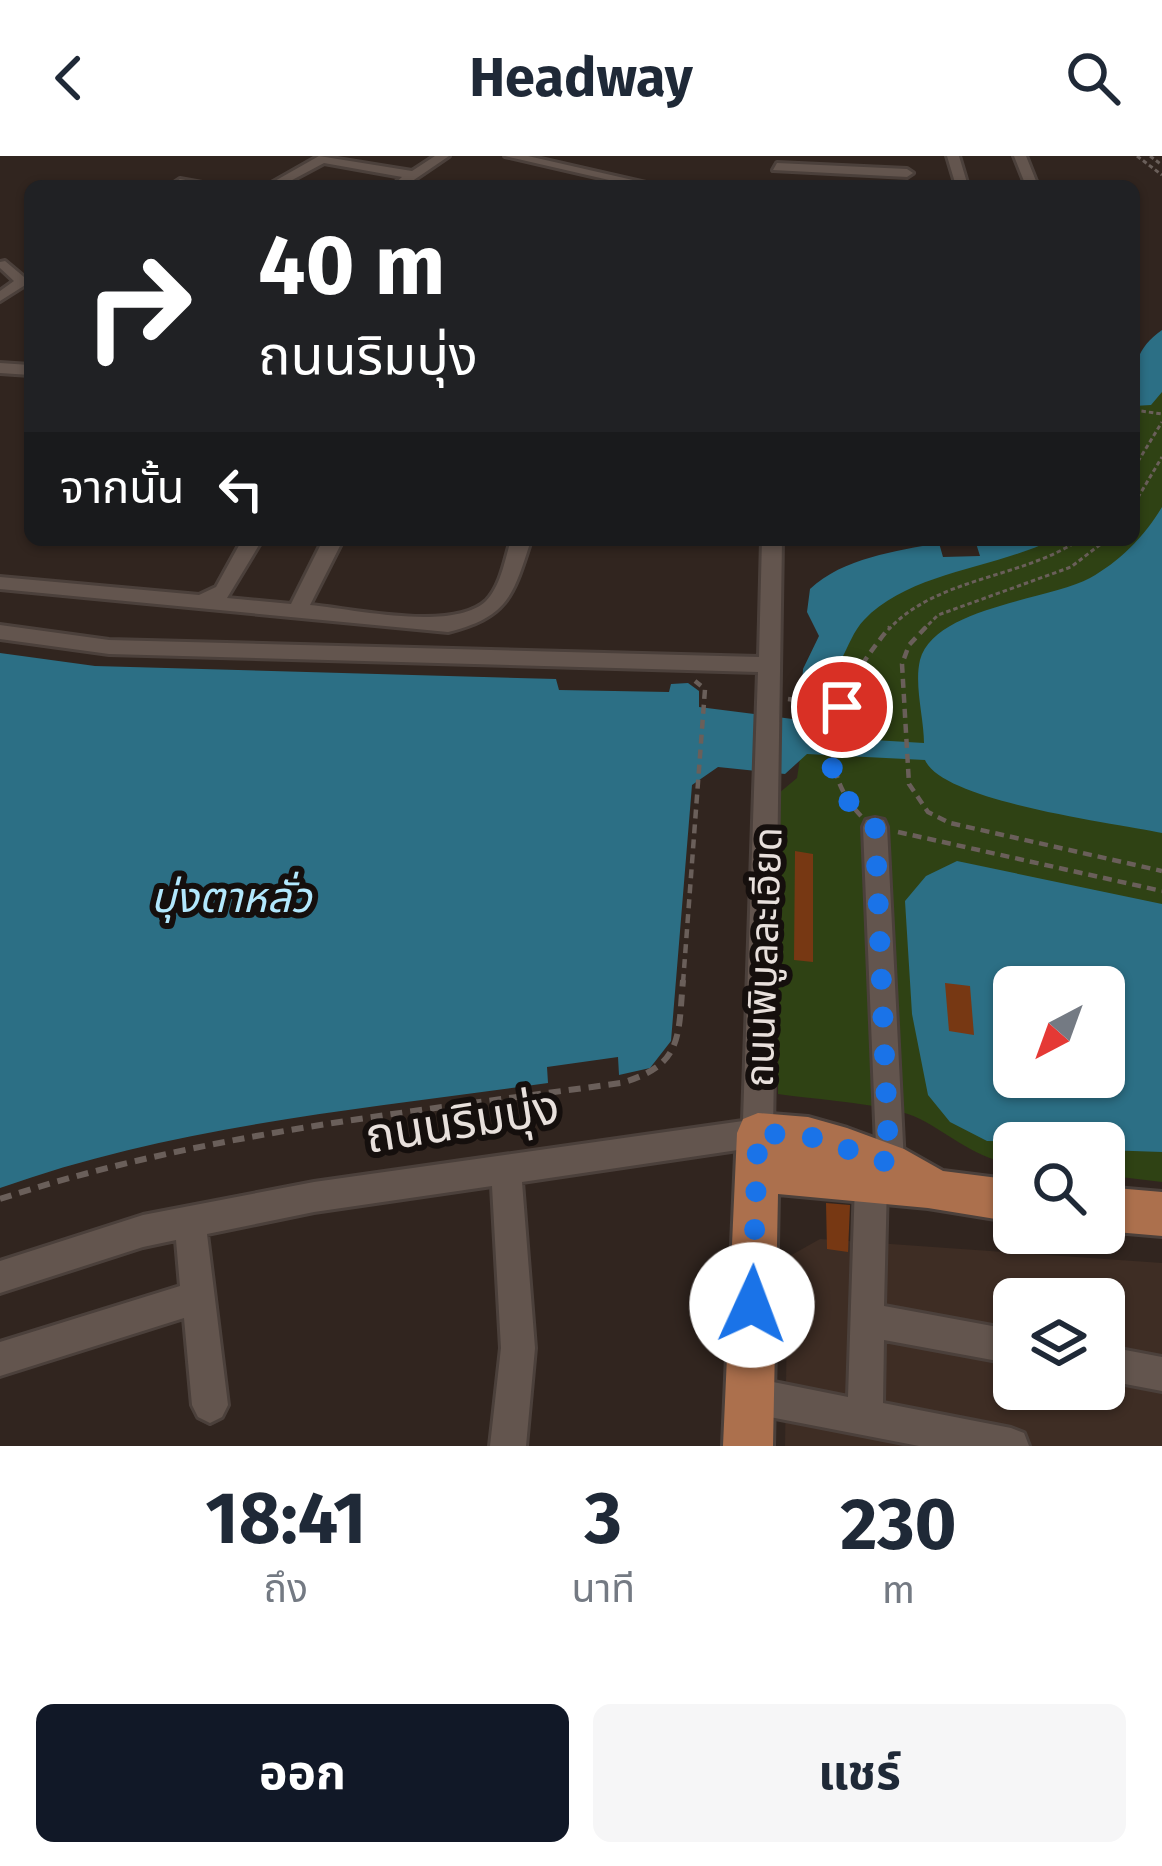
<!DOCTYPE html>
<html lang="th">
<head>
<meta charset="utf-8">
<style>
  body { margin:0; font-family:"Fira Sans","Noto Sans Thai",sans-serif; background:#f6f6f7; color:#1f2937; height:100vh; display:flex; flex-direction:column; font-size:45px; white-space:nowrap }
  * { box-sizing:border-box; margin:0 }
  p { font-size:39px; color:#747a83 }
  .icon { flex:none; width:66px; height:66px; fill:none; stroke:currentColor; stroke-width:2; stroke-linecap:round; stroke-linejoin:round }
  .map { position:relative; height:1290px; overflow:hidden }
  .sheet { display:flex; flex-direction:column; background:#fff; flex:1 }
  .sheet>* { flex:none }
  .hud { position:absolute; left:24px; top:24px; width:1116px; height:366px; border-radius:18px; box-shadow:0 3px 9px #0004; background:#202124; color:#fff; overflow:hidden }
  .needle { width:78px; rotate:221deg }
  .tools { position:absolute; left:993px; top:810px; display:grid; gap:24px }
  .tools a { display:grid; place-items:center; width:132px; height:132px; border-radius:18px; background:#fff; box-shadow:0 3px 9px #0004; font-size:60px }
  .pin { position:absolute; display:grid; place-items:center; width:102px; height:102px; color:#fff; margin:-51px; border:6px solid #fff; border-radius:50%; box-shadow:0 3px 12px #0007 }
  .me { position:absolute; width:132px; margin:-66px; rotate:2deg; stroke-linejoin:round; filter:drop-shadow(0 0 9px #0008) }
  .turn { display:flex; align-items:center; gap:42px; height:252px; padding:0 36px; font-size:54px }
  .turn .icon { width:156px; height:156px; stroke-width:2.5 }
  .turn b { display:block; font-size:84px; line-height:102px }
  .then { display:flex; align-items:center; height:114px; padding:0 36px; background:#0003; gap:24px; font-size:45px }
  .eta { display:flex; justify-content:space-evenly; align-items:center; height:204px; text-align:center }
  .eta b { font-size:72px; font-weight:700; line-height:84px }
  .primary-button { display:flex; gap:24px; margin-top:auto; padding:24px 36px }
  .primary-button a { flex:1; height:138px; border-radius:18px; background:#111827; color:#fff; font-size:48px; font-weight:700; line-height:138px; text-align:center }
  .primary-button a+a { background:#f6f6f7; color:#1f2937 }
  header { display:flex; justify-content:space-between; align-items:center; height:156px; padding:0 36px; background:#fff; font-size:54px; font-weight:700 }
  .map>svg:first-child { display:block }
  .built { fill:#3e2d24; fill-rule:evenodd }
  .green { fill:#2f4214; fill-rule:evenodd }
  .water { fill:#2c6f85; fill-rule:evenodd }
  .building { fill:#773813 }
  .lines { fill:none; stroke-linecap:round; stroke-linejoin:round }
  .minor-casing { stroke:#4b403b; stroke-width:6 }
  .major-casing { stroke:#4b403b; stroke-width:6 }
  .path-far2 { stroke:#6a5f5a; stroke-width:3; stroke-dasharray:4.5 3; stroke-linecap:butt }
  .path-far1 { stroke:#6a5f5a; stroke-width:4.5; stroke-dasharray:9 6; stroke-linecap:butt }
  .path { stroke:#6a5f5a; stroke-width:6; stroke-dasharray:12 8; stroke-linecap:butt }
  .minor { fill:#63554e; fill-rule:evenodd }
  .major { fill:#ac704d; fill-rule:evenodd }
  .route { stroke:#1a73e8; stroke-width:21; stroke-dasharray:0 37.8 }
  .labels { text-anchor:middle; stroke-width:12; stroke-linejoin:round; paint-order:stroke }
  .street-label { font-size:39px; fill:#e8e0dc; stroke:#150f0d }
  .water-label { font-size:42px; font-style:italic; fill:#b2e8fd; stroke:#150f0d }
  .near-street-label { font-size:48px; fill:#e8e0dc; stroke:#150f0d }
</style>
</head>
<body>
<header><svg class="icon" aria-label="back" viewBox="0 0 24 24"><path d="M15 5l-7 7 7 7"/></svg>Headway<svg class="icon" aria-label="search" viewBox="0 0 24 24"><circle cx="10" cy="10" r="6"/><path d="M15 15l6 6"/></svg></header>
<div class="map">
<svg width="1162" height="1290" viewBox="0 0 1162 1290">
  <rect width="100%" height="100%" fill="#31251f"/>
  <!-- built -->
  <path class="built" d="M 820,1083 L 1162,1107 L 1162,1290 L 785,1290 L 788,1101 ZM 1014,1143 L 1104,1143 L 1104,1233 L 1014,1233 Z"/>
  <!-- green -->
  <path class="green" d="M 1162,215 L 1162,1026 L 1104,1019 L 1104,987 L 1014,987 L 1014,1008 C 978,1004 951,979 920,963 C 892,948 812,943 778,938 L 779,637 L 797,622 L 808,551 L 853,466 L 884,440 L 1037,384 L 1134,384 L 1134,245 ZM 1014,831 L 1104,831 L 1104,921 L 1014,921 Z"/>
  <!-- water -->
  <path class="water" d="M 1162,174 L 1162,236 L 1151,249 L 1134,250 C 1134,216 1132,195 1162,174 Z
    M 1162,351 L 1162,677 C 1116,667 943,646 925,604 L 807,598 L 785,618 L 718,611 L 692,629 L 671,885 L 650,912 L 619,919 L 618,901 L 547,911 L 548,927 C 365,953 176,969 0,1032 L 0,497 L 95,510 L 556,523 L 559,534 L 669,536 L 671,528 L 688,527 L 699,535 L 699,551 L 800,564 L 803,513 L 819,480 L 807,456 L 810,433 C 843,402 896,395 939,387 L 943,401 L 980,400 L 975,384 L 1052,384 C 993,413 910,416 864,464 C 854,474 848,491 841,504 C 826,531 812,548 806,580 L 924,587 C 924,562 914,529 920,504 C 934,451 1049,444 1090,422 C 1119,406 1145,380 1162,351 Z
    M 957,705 L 1162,748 L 1162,996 L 1104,994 L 1104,987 L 987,985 L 950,966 L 928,939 L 912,858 L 905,745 L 926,720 ZM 1014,831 L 1104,831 L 1104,921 L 1014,921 Z"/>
  <!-- building -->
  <path class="building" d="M 795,695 L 813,698 L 813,806 L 794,804 Z
    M 945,827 L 970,830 L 974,879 L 949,875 Z
    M 826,1047 L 850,1049 L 848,1096 L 827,1093 Z"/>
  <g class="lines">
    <!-- minor casing -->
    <g class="minor-casing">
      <path id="minor" d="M 319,0 L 412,15 L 435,0 L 449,0 L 405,30 L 394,28 L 402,21 L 324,7 L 281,30 L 266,30 Z
        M 505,0 L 528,0 L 659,30 L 635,30 Z
        M 947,0 L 959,0 L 968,30 L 956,30 Z
        M 1014,0 L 1026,0 L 1038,30 L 1026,30 Z
        M 777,7 L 907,13 L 913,17 L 907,21 L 773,14 Z
        M 180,23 L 202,27 L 204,30 L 176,30 L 174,27 Z
        M 5,105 L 30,126 L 0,145 L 0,135 L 14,125 L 0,112 L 0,106 Z
        M 0,207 L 30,209 L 30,219 L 0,217 Z
        M 242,384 L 262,384 L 227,442 L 291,448 L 323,384 L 343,384 L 310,449 C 354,453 453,476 486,445 C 501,430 505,403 511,384 L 531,384 C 513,440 508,461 448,476 L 0,433 L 0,421 L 199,439 L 216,431 Z
        M 762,384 L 782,384 L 773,977 L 769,987 L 758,991 L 522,1026 L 535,1192 L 526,1290 L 490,1290 L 501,1192 L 492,1030 L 314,1056 L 207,1078 L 228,1249 L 222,1261 L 210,1267 L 198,1261 L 192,1249 L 184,1162 L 0,1220 L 0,1186 L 180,1130 L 176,1084 L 143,1091 L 0,1137 L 0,1105 L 143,1059 L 314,1026 L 743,965 L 758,516 L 109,498 L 0,483 L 0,469 L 109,484 L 759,501 Z
        M 875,662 L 884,664 L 887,671 L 904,1007 L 900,1017 L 883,1020 L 887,1027 L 884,1150 L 1014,1174 L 1014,1208 L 884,1184 L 883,1247 L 1011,1272 L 1024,1277 L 1029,1290 L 919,1290 L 749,1257 L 737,1251 L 731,1239 L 737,1227 L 749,1221 L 848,1241 L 855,1027 L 860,1016 L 871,1012 L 877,1014 L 863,671 L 866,664 Z
        M 1104,1190 L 1162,1201 L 1162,1235 L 1104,1224 Z"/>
    </g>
    <!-- major casing -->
    <g class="major-casing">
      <path id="major" d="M 758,957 L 808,961 L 847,972 L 904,993 L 943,1015 L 1014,1024 L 1014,1066 L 928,1052 L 778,1038 L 773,1290 L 723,1290 L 737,977 L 743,963 Z
        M 1104,1031 L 1162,1036 L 1162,1080 L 1104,1075 Z"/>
    </g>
    <!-- path-far2 -->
    <path class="path-far2" d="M 1137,0 L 1162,19
      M 1150,0 L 1162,9
      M 1134,254 L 1162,258
      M 1134,312 L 1162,266
      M 1134,348 L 1162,301
      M 888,474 C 937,421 1020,423 1079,384
      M 923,474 L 938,459 L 1071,411 L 1106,384"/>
    <!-- path-far1 -->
    <path class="path-far1" d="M 926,471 L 909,489 L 902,508 L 909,628 L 928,656 L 950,667 L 1162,715
      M 788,543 L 842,551
      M 861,660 C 804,600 844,526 890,471
      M 898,676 L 1162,735
      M 683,827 L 705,533 L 695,525"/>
    <!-- path -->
    <path class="path" d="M 0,1043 C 202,977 411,956 621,927 C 683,909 678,882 683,824"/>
    <!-- minor -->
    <use href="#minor" class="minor"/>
    <!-- major -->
    <use href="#major" class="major"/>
  </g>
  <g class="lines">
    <!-- route -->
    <path class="route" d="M 752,1149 L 758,977 L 808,980 L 889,1007 L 875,671 C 834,639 817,600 842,551"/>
  </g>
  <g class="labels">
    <!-- street labels -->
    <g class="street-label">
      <text transform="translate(763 801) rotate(-88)" y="14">ถนนพิบูลละเอียด</text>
    </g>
    <!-- water labels -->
    <g class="water-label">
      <text x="231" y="756">บุ่งตาหลั่ว</text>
    </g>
    <!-- near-street labels -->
    <g class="near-street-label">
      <text transform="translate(462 965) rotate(-9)" y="17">ถนนริมบุ่ง</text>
    </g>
  </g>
</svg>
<div class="tools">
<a><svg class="needle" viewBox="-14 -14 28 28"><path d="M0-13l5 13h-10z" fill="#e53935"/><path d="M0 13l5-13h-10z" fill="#747a83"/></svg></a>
<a><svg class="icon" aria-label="search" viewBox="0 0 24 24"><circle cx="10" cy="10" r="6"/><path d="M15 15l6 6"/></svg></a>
<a><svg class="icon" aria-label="layers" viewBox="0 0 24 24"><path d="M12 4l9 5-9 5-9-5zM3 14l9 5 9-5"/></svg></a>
</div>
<div class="pin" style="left:842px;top:551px;background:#d93025"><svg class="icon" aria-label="arrive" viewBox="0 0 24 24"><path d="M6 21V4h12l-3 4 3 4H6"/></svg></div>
<svg class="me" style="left:752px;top:1149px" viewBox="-20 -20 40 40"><circle r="19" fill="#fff"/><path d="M0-13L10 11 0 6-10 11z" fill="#1a73e8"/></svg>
<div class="hud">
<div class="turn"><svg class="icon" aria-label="right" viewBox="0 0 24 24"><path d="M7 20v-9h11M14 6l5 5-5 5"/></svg><div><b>40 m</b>ถนนริมบุ่ง</div></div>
<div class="then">จากนั้น<svg class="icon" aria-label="left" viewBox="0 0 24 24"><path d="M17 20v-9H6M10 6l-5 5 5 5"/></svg></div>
</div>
</div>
<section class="sheet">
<div class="eta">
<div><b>18:41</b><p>ถึง</p></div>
<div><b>3</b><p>นาที</p></div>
<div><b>230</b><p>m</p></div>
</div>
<div class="primary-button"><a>ออก</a><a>แชร์</a></div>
</section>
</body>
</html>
